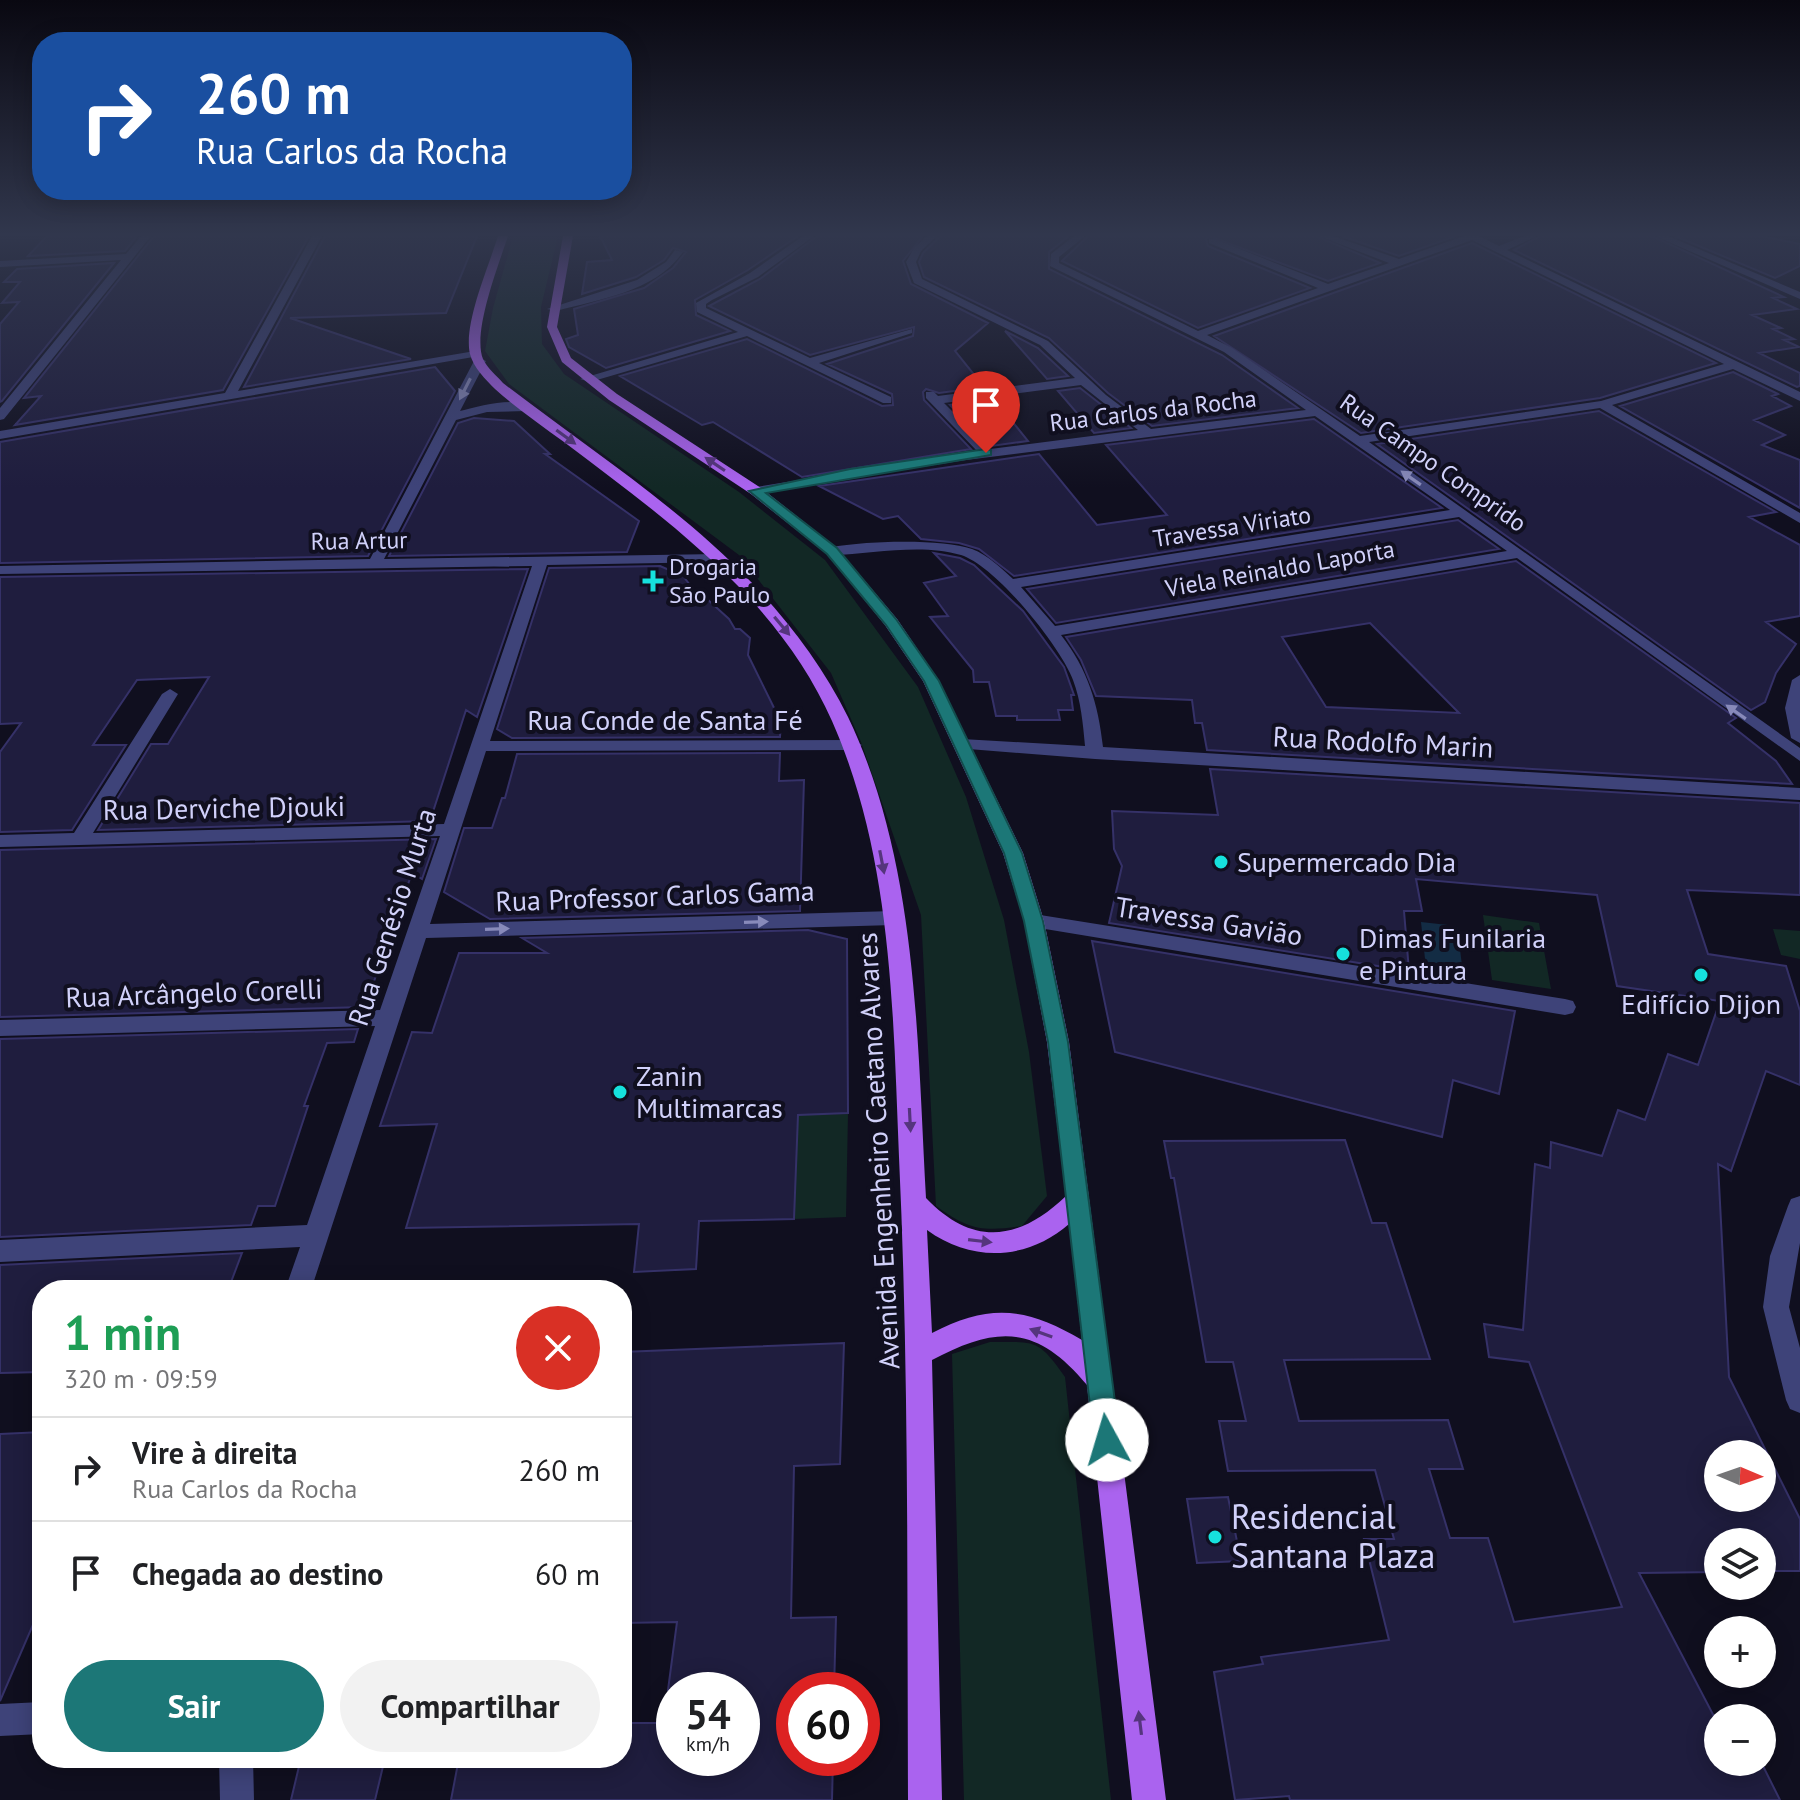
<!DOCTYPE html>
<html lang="pt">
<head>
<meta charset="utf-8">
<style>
  body { margin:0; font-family:"PT Sans",sans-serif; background:#f2f2f2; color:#202124; height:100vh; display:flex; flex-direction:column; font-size:30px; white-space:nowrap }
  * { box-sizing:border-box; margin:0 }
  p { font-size:26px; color:#757577 }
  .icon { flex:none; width:44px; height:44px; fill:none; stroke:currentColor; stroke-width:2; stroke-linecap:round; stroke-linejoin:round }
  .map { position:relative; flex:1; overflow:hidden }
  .panel { position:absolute; left:32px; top:1280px; width:600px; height:488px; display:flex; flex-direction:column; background:#fff; border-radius:32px; box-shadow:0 4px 20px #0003 }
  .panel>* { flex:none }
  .top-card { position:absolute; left:32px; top:32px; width:600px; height:168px; border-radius:32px; box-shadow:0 4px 20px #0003; background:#1a4fa0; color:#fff; overflow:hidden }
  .needle { width:52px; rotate:92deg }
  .controls { position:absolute; left:1704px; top:1440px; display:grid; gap:16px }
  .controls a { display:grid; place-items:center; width:72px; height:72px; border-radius:50%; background:#fff; box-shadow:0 4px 20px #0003; font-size:40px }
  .speed { position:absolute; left:656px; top:1672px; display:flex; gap:16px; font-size:40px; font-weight:700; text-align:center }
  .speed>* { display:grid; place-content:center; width:104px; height:104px; border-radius:50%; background:#fff; box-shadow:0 4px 20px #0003; line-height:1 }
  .speed small { font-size:20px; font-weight:400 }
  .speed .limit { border:12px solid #d22; background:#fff; color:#111 }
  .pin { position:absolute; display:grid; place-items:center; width:68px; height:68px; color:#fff; margin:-82px -34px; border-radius:50% 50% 50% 0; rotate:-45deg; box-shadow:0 0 8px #0007 }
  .pin .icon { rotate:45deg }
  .me { position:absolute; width:88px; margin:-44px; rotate:354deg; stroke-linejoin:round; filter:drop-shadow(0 0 6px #0008) }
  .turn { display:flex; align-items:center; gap:28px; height:168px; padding:0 32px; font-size:36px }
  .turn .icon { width:104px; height:104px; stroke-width:2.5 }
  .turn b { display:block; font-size:56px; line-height:68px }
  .round { display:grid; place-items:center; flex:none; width:84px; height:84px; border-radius:42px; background:#f2f2f2 }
  .overview { display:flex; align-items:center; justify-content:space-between; height:136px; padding:0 32px }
  h1 { font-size:48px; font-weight:800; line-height:60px; color:#1e9e55 }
  .cta { display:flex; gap:16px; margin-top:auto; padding:16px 32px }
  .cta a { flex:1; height:92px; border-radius:48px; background:#1c7777; color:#fff; font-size:32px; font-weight:800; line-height:92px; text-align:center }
  .cta a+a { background:#f2f2f2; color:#202124 }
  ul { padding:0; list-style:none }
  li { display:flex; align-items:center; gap:24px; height:104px; padding:0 32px; border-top:2px solid #e0e0e0 }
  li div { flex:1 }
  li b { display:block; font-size:30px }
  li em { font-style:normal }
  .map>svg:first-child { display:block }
  .green { fill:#122825 }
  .water { fill:#132c44 }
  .building { fill:#1f1d3e; stroke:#353168; stroke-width:2; fill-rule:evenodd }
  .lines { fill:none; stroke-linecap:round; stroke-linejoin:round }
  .minor { fill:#3e4379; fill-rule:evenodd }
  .major { fill:#aa63ef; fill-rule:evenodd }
  .oneway { fill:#888aba }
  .oneway2 { fill:#55357d }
  .route { fill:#1c7777; stroke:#124d4d; stroke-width:2 }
  .poi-dot { fill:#16e1dd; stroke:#100f1f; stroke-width:3 }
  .labels { text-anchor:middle; stroke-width:8; stroke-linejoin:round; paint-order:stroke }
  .far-street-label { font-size:24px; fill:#d1d1fa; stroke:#100f1f }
  .far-poi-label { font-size:24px; fill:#d1d1fa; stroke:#100f1f; text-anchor:start }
  .street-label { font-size:28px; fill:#d1d1fa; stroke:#100f1f }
  .poi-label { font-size:28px; fill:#d1d1fa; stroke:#100f1f; text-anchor:start }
  .near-poi-label { font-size:34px; fill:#d1d1fa; stroke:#100f1f; text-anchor:start }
</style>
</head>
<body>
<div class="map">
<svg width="1800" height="1800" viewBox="0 0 1800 1800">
  <rect width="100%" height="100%" fill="#100f1f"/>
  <!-- green -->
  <path class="green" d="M 513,236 L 558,236 L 541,307 L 542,344 L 564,374 L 739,492 L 825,560 L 918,687 L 966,797 L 1004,920 L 1029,1052 L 1047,1196 L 1022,1226 C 983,1232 969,1230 936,1206 L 921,915 L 861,742 L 831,673 L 739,555 L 509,384 L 485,351 L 493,308 Z
    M 1483,915 L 1539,923 L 1551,989 L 1492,980 Z
    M 1773,929 L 1800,931 L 1800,959 L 1781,955 Z
    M 848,1114 L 846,1217 L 794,1219 L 798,1115 Z
    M 990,1342 C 1035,1342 1038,1338 1065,1377 L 1111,1800 L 964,1800 L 952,1354 Z"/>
  <!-- water -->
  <path class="water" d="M 1421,922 L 1457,926 L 1463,973 L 1426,968 Z"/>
  <!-- building -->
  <path class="building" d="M 47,236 L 137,236 L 125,251 L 28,256 Z
    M 154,236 L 309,236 L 223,390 L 15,425 L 41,396 L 24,398 Z
    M 325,236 L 477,236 L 446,313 L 290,318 L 411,359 L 244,387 Z
    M 600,236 L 798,236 L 748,270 L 695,300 L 696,315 L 730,331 L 606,368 L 569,347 L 566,339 L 578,335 L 574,309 L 644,288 L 673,268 L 686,252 L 673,248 L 664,260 L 636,277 L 582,294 L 587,262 L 612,260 Z
    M 817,236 L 923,236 L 903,261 L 911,284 L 988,323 L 955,351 L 984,387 L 939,393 L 926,389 L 923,392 L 924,400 L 971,449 L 802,477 L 713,422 L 702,425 L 620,376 L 747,339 L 882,406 L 893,405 L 892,394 L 827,364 L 913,336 L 914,327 L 810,355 L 709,306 L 760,279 Z
    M 940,236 L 1069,236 L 1049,252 L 1049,269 L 1222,355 L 1298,408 L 1152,426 L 1108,393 L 1049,338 L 924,277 L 919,262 L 923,253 Z
    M 1088,236 L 1316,236 L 1380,263 L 1328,281 L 1209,236 L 1206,239 L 1208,246 L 1310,288 L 1198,328 L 1062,261 Z
    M 1342,236 L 1456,236 L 1399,256 Z
    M 1540,236 L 1652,236 L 1784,297 L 1773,298 L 1797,309 L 1752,315 L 1781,328 L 1773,329 L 1794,339 L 1784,340 L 1799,347 L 1759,353 L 1800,373 L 1800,386 L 1797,387 L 1514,250 Z
    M 1675,236 L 1761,236 L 1800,244 L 1800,266 L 1775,278 Z
    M 1472,243 L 1716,363 L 1600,398 L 1361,433 L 1214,336 Z
    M 114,263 L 2,401 L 0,402 L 0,324 L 19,302 L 2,303 L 20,282 L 4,282 L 17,269 Z
    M 1005,331 L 1038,348 L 1068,376 L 1047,379 Z
    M 435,367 L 455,391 L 368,556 L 0,563 L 0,442 Z
    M 1733,372 L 1778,394 L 1772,396 L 1791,406 L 1754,420 L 1785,435 L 1762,445 L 1800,460 L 1800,508 L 1620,406 Z
    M 1080,388 L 1131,428 L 1094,433 L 1058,391 Z
    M 994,399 L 1028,441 L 991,446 L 950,405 Z
    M 1599,411 L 1776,512 L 1749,517 L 1800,545 L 1800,616 L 1766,622 L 1796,644 L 1776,673 L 1765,702 L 1751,710 L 1377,444 Z
    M 474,418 L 514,421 L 550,454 L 545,454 L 639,521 L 627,552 L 389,556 L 458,423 Z
    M 1314,419 L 1442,508 L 1014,576 L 979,549 L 959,543 L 921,539 L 898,516 L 883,519 L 819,486 L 1039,454 L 1097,525 L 1167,515 L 1106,445 Z
    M 1458,520 L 1499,549 L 1056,623 L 1027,589 Z
    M 934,553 L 960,558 L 974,565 L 1023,611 L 1064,667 L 1074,695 L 1071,695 L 1073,710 L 1058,710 L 1060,720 L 1017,720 L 1017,716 L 996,716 L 989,682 L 974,682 L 973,670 L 930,617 L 948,616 L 924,583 L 956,576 Z
    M 1516,561 L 1736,718 L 1728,723 L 1776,761 L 1792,784 L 1207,750 L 1202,723 L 1195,723 L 1192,700 L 1096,696 L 1081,660 L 1066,637 ZM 1370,623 L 1459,713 L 1326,707 L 1282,637 Z
    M 660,566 L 683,576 L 701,599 L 706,598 L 729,619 L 735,629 L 740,629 L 750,638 L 748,655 L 781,722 L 780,737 L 512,738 L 497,729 L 549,568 Z
    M 528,569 L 477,717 L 466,710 L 430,821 L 98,830 L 151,744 L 168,744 L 209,677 L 137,680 L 93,745 L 126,745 L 72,830 L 0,832 L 0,752 L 21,723 L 0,724 L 0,577 Z
    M 780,753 L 779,781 L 804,780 L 800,911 L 490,919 L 444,892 L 464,828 L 492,828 L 502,798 L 505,798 L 517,754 Z
    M 1210,769 L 1800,803 L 1800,895 L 1687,890 L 1708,954 L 1786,966 L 1800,1011 L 1800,1085 L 1766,1071 L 1731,1171 L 1718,1164 L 1729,1377 L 1800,1519 L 1800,1571 L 1762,1571 L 1762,1542 L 1718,1542 L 1718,1572 L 1639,1573 L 1718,1724 L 1718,1762 L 1761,1762 L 1780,1800 L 1290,1800 L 1289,1796 L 1235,1800 L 1214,1672 L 1263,1664 L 1261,1657 L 1389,1640 L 1364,1539 L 1394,1539 L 1375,1470 L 1228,1471 L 1219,1421 L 1246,1421 L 1233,1362 L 1206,1362 L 1174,1178 L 1171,1178 L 1164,1141 L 1345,1140 L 1372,1223 L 1386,1223 L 1430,1359 L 1284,1360 L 1299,1421 L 1448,1420 L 1463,1469 L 1429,1469 L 1450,1538 L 1488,1538 L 1514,1622 L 1622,1607 L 1529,1362 L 1489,1357 L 1484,1324 L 1523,1330 L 1535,1164 L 1550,1168 L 1551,1142 L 1602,1156 L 1618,1110 L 1645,1120 L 1668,1054 L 1698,1065 L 1720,1001 L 1617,986 L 1597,895 L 1416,879 L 1422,911 L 1404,911 L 1409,971 L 1109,923 L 1122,866 L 1114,849 L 1112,811 L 1218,815 ZM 1718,1454 L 1762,1454 L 1762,1498 L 1718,1498 Z
    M 436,839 L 422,879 L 412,873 L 365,1007 L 0,1017 L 0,850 Z
    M 808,930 L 847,939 L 848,1113 L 798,1115 L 794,1219 L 699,1221 L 696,1269 L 634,1272 L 639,1224 L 406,1228 L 437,1124 L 380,1126 L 412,1032 L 432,1033 L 459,953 L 547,953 L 522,938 Z
    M 1092,941 L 1515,1011 L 1499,1094 L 1453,1080 L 1442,1137 L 1115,1052 Z
    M 358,1029 L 354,1042 L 327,1043 L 304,1106 L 308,1106 L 275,1206 L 258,1206 L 251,1225 L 0,1237 L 0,1039 Z
    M 242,1253 L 228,1290 L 42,1290 L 42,1372 L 0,1373 L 0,1265 Z
    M 844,1343 L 840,1464 L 794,1466 L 791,1618 L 836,1617 L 834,1690 L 794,1690 L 794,1758 L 833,1758 L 832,1800 L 451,1800 L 459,1758 L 622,1758 L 622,1723 L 674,1723 L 674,1758 L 742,1758 L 742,1690 L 668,1690 L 677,1622 L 622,1623 L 622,1352 Z
    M 42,1432 L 42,1620 L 35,1620 L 0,1701 L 0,1434 Z
    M 1228,1497 L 1241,1561 L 1197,1563 L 1187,1499 Z
    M 301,1758 L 385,1758 L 375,1800 L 291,1800 Z"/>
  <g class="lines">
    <!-- minor -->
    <path class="minor" d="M 141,236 L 151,236 L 4,419 L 0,420 L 0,408 L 121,260 L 0,267 L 0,261 L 126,254 Z
      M 312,236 L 322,236 L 238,391 L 475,351 L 479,352 L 479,356 L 0,439 L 0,431 L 225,393 Z
      M 803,236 L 814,236 L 758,277 L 712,300 L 706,304 L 706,308 L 810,358 L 912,329 L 912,333 L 819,363 L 891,397 L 891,403 L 883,403 L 747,336 L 590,382 L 580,379 L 738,332 L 697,312 L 696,303 L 750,273 Z
      M 927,236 L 937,236 L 921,251 L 916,262 L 922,279 L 1048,341 L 1106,395 L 1151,429 L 1306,410 L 1224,352 L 1050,266 L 1051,254 L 1074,236 L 1085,236 L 1059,257 L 1059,263 L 1198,331 L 1318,288 L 1209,243 L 1209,239 L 1215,239 L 1328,284 L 1389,263 L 1319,236 L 1333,236 L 1399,259 L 1464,236 L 1479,236 L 1499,246 L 1524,236 L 1537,236 L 1507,250 L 1800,392 L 1800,401 L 1733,369 L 1612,405 L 1800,513 L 1800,523 L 1600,408 L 1369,442 L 1800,748 L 1800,761 L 1517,558 L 1061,635 C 1088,670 1098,703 1103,747 L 1800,788 L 1800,800 L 1095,759 L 956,748 L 953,744 L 962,739 L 1085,746 C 1083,724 1081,701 1073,680 C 1061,647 996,566 961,555 C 921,543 872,554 832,555 L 827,554 L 827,548 C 860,541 941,538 972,549 C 988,555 1001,568 1013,579 L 1450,510 L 1315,416 L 966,460 L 751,494 L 749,491 L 756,487 L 977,451 L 926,398 L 926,392 L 934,392 L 938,396 L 1075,378 L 1040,345 L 914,283 L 906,262 L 914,248 ZM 1472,240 L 1724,364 L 1601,401 L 1360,436 L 1232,348 L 1207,335 ZM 1081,385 L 1138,430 L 990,449 L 944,403 ZM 1459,517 L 1507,551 L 1055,626 L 1021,587 Z
      M 1655,236 L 1668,236 L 1800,292 L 1800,299 Z
      M 675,250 L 683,252 C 655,292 600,299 556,311 L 547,309 L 637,280 L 666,262 Z
      M 480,358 L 486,361 L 460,411 C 480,406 515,396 532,407 L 526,411 L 487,412 L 456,420 L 384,559 L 719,554 L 726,558 L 719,562 L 547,565 L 490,741 L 853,740 L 862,745 L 853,750 L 486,751 L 430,924 L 894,911 L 904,918 L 894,925 L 426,938 L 311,1290 L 285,1290 L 300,1247 L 0,1262 L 0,1240 L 307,1225 L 375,1026 L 0,1036 L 0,1020 L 380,1010 L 440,836 L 0,847 L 0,835 L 74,833 L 162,694 L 170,689 L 178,694 L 93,833 L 444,824 L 532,566 L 0,574 L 0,566 L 370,559 L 474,361 Z
      M 1800,675 L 1800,743 L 1791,738 L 1785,708 L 1792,680 Z
      M 1034,914 L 1565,999 L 1573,1001 L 1576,1007 L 1573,1013 L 1565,1015 L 1027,926 L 1024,921 L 1027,916 Z
      M 1800,1196 L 1800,1243 L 1789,1307 L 1800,1348 L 1800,1413 L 1790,1409 L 1786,1400 L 1763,1307 L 1770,1256 L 1788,1206 L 1791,1199 Z
      M 42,1702 L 42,1734 L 0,1736 L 0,1704 Z
      M 219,1758 L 253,1758 L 254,1800 L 220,1800 Z"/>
    <!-- major -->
    <path class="major" d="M 498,236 L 508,236 C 499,264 472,332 483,359 C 487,368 497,376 503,383 C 587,448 680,507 753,584 C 790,623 824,668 848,717 C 918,863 917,1039 926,1198 C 973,1247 1019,1241 1066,1196 L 1047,1042 L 1024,921 L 1003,853 L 923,681 L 885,625 L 827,554 L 751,494 L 609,400 L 562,362 L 547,327 L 563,236 L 573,236 L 557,327 L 571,358 L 617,394 L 761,488 L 837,548 L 897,619 L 939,681 L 1023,853 L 1044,921 L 1069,1042 L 1166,1800 L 1132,1800 L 1087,1385 C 1037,1325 998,1325 932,1360 L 942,1800 L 908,1800 C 907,1586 909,1371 899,1157 C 893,1010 892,857 832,721 C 803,655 754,597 700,550 C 657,511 610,477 564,442 C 541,425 516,408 495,389 C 486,380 473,367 470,354 C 463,324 489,266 498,236 ZM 1069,1224 L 1082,1340 C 1026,1307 990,1303 932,1333 L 927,1230 C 972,1263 1028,1260 1069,1224 Z"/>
  </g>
  <!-- one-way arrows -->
  <defs><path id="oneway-solid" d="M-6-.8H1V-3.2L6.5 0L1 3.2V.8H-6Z" transform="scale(2)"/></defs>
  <g class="oneway">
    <use href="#oneway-solid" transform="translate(465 389) rotate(117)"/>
    <use href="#oneway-solid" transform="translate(1411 478) rotate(-145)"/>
    <use href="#oneway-solid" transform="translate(1736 712) rotate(-145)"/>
    <use href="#oneway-solid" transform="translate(756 922) rotate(-2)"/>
    <use href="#oneway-solid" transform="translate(497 929) rotate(-2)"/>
  </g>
  <g class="oneway2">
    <use href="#oneway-solid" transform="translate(566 437) rotate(36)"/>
    <use href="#oneway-solid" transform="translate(715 464) rotate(-146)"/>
    <use href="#oneway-solid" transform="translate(782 626) rotate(50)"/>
    <use href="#oneway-solid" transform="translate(882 862) rotate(79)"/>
    <use href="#oneway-solid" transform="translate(910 1120) rotate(87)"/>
    <use href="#oneway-solid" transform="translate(980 1241) rotate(7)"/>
    <use href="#oneway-solid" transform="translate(1041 1333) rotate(-160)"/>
    <use href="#oneway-solid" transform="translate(1140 1723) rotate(-97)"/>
  </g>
  <!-- sky -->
  <linearGradient id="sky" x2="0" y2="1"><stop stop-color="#090811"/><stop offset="0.48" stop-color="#31374d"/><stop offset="1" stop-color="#31374d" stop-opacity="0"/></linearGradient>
  <rect width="1800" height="488" fill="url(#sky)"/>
  <!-- route -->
  <path class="route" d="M 986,449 L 991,450 L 991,455 L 766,493 L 837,548 L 896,619 L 939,681 L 1022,853 L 1043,921 L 1068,1042 L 1120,1440 L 1116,1449 L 1107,1452 L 1098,1449 L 1094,1440 L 1048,1042 L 1024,921 L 1004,853 L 924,681 L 886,625 L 827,554 L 749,491 L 850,469 Z"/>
  <!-- markers -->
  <g class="poi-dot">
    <path d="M649 569h8v8h8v8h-8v8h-8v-8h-8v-8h8z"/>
    <circle cx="1221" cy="862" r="8"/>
    <circle cx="1343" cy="954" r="8"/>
    <circle cx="1701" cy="975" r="8"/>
    <circle cx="620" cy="1092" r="8"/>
    <circle cx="1215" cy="1537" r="8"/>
  </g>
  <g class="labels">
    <!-- far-street labels -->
    <g class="far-street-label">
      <text transform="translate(1153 411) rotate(-7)" y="8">Rua Carlos da Rocha</text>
      <text transform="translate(1433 463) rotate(35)" y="8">Rua Campo Comprido</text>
      <text transform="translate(1232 527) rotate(-9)" y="8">Travessa Viriato</text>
      <text transform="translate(359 541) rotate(-1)" y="8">Rua Artur</text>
      <text transform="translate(1280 569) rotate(-10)" y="8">Viela Reinaldo Laporta</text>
    </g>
    <!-- far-poi labels -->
    <g class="far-poi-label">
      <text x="669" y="575">Drogaria<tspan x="669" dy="28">São Paulo</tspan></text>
    </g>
    <!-- street labels -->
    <g class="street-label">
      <text x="665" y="730">Rua Conde de Santa Fé</text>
      <text transform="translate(1383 742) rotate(3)" y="10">Rua Rodolfo Marin</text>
      <text transform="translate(224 808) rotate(-1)" y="10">Rua Derviche Djouki</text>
      <text transform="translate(655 896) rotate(-2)" y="10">Rua Professor Carlos Gama</text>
      <text transform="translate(392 917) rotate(-72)" y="10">Rua Genésio Murta</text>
      <text transform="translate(1209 921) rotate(9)" y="10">Travessa Gavião</text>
      <text transform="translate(194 993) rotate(-2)" y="10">Rua Arcângelo Corelli</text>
      <text transform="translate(878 1151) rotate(-93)" y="10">Avenida Engenheiro Caetano Alvares</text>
    </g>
    <!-- poi labels -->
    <g class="poi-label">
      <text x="1237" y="872">Supermercado Dia</text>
      <text x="1359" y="948">Dimas Funilaria<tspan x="1359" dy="32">e Pintura</tspan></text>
      <text x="1701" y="1014" text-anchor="middle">Edifício Dijon</text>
      <text x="636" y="1086">Zanin<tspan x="636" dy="32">Multimarcas</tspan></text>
    </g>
    <!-- near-poi labels -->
    <g class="near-poi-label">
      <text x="1231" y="1529">Residencial<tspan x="1231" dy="39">Santana Plaza</tspan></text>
    </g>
  </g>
</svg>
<div class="controls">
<a><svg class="needle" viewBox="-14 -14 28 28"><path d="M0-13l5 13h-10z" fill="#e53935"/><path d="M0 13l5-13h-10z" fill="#757577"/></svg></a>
<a><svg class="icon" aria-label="layers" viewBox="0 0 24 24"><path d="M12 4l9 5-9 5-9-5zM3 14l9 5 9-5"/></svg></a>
<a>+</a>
<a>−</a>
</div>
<div class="speed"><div>54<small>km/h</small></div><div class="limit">60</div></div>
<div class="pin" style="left:986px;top:453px;background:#d93025"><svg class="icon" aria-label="arrive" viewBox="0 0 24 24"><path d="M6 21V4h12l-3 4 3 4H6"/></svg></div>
<svg class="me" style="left:1107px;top:1440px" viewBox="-20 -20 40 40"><circle r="19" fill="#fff"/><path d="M0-13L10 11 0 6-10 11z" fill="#1c7777"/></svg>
<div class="top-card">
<div class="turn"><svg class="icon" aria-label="right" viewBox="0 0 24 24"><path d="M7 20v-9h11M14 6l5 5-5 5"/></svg><div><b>260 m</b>Rua Carlos da Rocha</div></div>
</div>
<section class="panel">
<div class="overview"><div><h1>1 min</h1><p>320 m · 09:59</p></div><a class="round" style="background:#d93025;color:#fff"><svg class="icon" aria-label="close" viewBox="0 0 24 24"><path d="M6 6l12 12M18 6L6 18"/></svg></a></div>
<ul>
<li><svg class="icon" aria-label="right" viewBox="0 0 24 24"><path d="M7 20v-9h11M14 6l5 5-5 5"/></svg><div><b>Vire à direita</b><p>Rua Carlos da Rocha</p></div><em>260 m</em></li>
<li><svg class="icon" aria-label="arrive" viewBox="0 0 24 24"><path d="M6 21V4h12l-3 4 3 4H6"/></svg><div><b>Chegada ao destino</b></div><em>60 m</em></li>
</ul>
<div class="cta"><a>Sair</a><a>Compartilhar</a></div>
</section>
</div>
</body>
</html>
